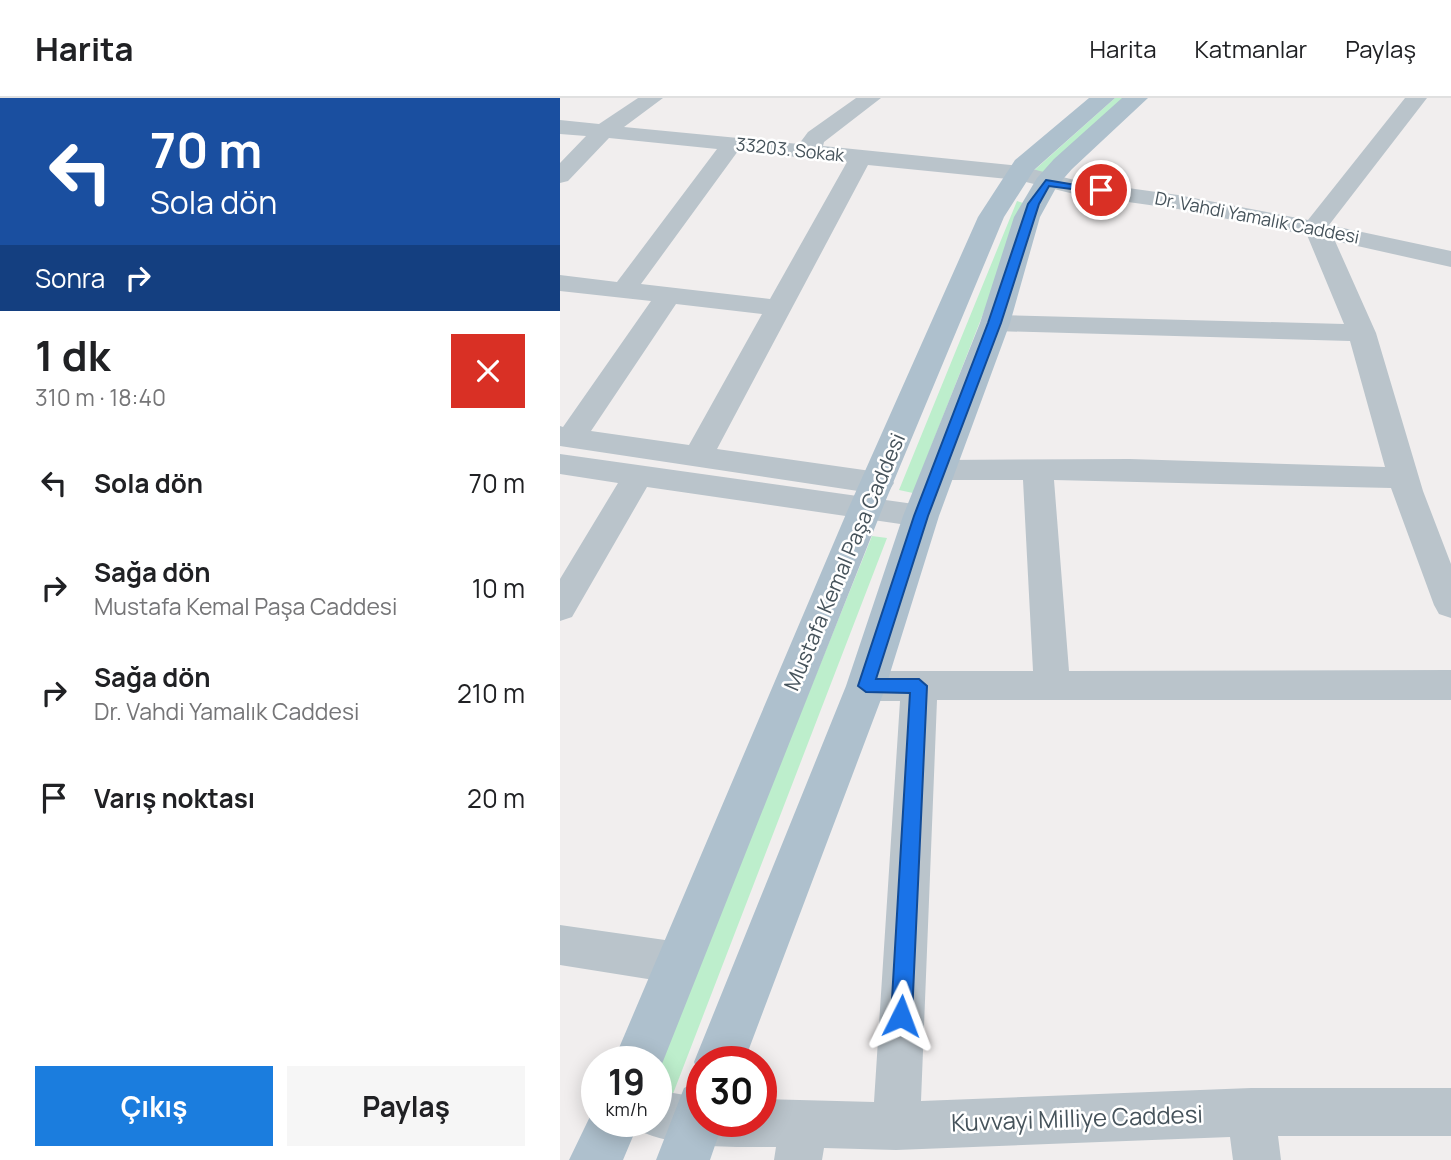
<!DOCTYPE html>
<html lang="tr">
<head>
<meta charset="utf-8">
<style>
  body { margin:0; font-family:Manrope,sans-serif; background:#f6f6f6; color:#202124; height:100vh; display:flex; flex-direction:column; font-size:26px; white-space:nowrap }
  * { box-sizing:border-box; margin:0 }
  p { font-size:23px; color:#757577 }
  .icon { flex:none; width:38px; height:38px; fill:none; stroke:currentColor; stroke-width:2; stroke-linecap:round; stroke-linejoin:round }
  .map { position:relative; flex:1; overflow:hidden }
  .drawer { display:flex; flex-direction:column; background:#fff; width:560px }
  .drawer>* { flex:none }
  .banner { background:#1a4fa0; color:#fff; overflow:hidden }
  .speed { position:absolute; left:21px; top:948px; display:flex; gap:14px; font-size:35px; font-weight:700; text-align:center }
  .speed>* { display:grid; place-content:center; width:91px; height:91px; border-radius:50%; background:#fff; box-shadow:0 4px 18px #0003; line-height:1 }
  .speed small { font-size:18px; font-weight:400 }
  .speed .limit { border:10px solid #d22; background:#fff; color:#111 }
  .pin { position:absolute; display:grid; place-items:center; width:60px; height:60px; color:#fff; margin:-30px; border:4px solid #fff; border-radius:50%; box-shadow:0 2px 7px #0007 }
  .me { position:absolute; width:77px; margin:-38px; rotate:3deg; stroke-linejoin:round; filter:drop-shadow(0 0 5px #0008) }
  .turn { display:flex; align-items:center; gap:24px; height:147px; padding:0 35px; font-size:32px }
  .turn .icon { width:91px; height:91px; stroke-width:2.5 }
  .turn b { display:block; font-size:49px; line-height:60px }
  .then { display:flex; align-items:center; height:66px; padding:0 35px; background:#0003; gap:14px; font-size:26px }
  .round { display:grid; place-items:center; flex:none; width:74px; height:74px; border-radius:0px; background:#f6f6f6 }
  .head { display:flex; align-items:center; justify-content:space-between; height:119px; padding:0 35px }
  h1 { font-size:42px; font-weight:700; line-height:52px }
  .button { display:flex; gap:14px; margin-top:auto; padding:14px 35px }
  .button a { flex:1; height:80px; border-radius:0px; background:#1b7dde; color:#fff; font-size:28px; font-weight:700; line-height:80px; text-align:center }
  .button a+a { background:#f6f6f6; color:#202124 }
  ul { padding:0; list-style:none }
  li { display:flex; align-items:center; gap:21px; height:105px; padding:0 35px }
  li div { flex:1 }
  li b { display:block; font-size:26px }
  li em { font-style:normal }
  header { display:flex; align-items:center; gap:42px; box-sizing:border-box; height:98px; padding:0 35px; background:#fff; border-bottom:2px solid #e0e0e0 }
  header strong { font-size:33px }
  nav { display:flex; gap:38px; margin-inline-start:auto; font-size:24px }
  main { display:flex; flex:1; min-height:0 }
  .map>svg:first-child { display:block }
  .green { fill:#bdeecc }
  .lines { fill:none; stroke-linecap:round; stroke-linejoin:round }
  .minor { fill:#bac4cb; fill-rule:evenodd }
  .major { fill:#aec0cd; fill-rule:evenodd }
  .route { fill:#1a73e8; stroke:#114b97; stroke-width:2 }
  .labels { text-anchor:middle; stroke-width:5; stroke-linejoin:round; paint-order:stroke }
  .far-street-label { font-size:18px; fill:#46535b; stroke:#fff }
  .street-label { font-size:21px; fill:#46535b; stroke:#fff }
  .near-street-label { font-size:24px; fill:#46535b; stroke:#fff }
</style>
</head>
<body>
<header>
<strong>Harita</strong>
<nav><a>Harita</a><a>Katmanlar</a><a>Paylaş</a></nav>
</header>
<main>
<section class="drawer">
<div class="banner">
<div class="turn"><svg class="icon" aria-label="left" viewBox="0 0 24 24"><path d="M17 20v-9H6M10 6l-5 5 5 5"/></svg><div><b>70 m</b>Sola dön</div></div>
<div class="then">Sonra<svg class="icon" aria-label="right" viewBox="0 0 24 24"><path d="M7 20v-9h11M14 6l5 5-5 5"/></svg></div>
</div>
<div class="head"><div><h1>1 dk</h1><p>310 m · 18:40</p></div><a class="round" style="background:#d93025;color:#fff"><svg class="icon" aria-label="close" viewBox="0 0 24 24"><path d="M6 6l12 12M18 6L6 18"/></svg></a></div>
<ul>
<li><svg class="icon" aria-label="left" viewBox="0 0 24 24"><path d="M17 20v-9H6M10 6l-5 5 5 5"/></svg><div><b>Sola dön</b></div><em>70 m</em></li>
<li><svg class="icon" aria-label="right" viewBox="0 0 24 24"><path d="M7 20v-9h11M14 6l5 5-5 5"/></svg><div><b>Sağa dön</b><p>Mustafa Kemal Paşa Caddesi</p></div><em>10 m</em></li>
<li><svg class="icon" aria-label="right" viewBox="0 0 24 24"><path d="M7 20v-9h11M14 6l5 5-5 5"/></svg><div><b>Sağa dön</b><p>Dr. Vahdi Yamalık Caddesi</p></div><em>210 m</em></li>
<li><svg class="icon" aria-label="arrive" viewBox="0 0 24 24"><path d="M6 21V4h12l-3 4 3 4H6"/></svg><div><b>Varış noktası</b></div><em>20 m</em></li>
</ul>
<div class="button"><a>Çıkış</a><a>Paylaş</a></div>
</section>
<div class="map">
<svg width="891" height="1062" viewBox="0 0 891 1062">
  <rect width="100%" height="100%" fill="#f1eeee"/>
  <!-- green -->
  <path class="green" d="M 555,0 L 565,0 L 480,77 L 470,76 Z
    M 457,103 L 466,106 L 353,395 L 339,392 Z
    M 312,438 L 327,440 L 111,1001 L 96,996 L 96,973 Z"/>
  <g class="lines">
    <!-- minor -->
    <path class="minor" d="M 78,0 L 103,0 L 64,29 L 239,46 L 248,34 L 296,0 L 321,0 L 264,44 L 263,48 L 461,68 L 518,83 L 618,97 L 748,122 L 845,0 L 867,0 L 769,127 L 891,153 L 891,169 L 775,143 L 816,235 L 863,393 L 891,466 L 891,520 L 879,516 L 874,507 L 831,390 L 494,382 L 509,573 L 891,572 L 891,602 L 377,602 L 361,1003 L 691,990 L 891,990 L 891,1038 L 718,1038 L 721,1062 L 673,1062 L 670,1039 L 336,1052 L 264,1050 L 262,1062 L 214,1062 L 216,1049 C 170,1049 123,1051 79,1033 L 75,1024 L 96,1024 L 96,992 L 142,1000 L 142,1024 L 201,1024 L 201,1001 L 314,1004 L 340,603 L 306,603 L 293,598 L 288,588 L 293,578 L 306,573 L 473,573 L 463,382 L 380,382 L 369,379 L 365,372 L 369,365 L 380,362 L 570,361 L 825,369 L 790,243 L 435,233 L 425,231 L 422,225 L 425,219 L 435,217 L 784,226 L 747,137 L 618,111 L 518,97 L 458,82 L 308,67 L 157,351 L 318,374 L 329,377 L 334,385 L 329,393 L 318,396 L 0,348 L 0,328 L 3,329 L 91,203 L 0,193 L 0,177 L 57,184 L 157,51 L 49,40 L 8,83 L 0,85 L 0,65 L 26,38 L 0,36 L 0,22 L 39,26 ZM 178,53 L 287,64 L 210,201 L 81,186 ZM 116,206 L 202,216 L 129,347 L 31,333 Z
      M 0,356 L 361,407 L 372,410 L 377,418 L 372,426 L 361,429 L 87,389 L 12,519 L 0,523 L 0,481 L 58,385 L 0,376 Z
      M 0,827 L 119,844 L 134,850 L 141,865 L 134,880 L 119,886 L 0,867 Z"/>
    <!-- major -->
    <path class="major" d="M 529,0 L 555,0 L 474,72 L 444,119 L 323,409 L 96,981 L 96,964 L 53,964 L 289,409 L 418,119 L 455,62 Z
      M 562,0 L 588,0 L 512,71 L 497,88 L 480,119 L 450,225 L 379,418 L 326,588 L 184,964 L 142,964 L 142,1024 L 163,1024 L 150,1062 L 96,1062 L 124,990 L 141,982 L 134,964 L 286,588 L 343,418 L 420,225 L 454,119 L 477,80 L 494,61 Z
      M 37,1004 L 37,1024 L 79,1024 L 63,1062 L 9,1062 Z"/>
  </g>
  <!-- route -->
  <path class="route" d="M 486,82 L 546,92 L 541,95 L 489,88 L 479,106 L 441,225 L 368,418 L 316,581 L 359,581 L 367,588 L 352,918 L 349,925 L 341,928 L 334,925 L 331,918 L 350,595 L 306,594 L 298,588 L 354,418 L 428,225 L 468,106 Z"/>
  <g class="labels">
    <!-- far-street labels -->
    <g class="far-street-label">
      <text transform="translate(230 52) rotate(6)" y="6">33203. Sokak</text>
      <text transform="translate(697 120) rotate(11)" y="6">Dr. Vahdi Yamalık Caddesi</text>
    </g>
    <!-- street labels -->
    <g class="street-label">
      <text transform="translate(285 464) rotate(-67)" y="7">Mustafa Kemal Paşa Caddesi</text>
    </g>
    <!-- near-street labels -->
    <g class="near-street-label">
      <text transform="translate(517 1021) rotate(-2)" y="8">Kuvvayi Milliye Caddesi</text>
    </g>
  </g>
</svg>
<div class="speed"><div>19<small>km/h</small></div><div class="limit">30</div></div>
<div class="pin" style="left:541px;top:92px;background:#d93025"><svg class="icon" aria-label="arrive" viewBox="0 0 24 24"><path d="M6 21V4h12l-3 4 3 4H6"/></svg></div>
<svg class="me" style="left:341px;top:918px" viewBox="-20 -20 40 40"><path d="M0-17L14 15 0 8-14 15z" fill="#1a73e8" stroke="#fff" stroke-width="4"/></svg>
</div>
</main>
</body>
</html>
